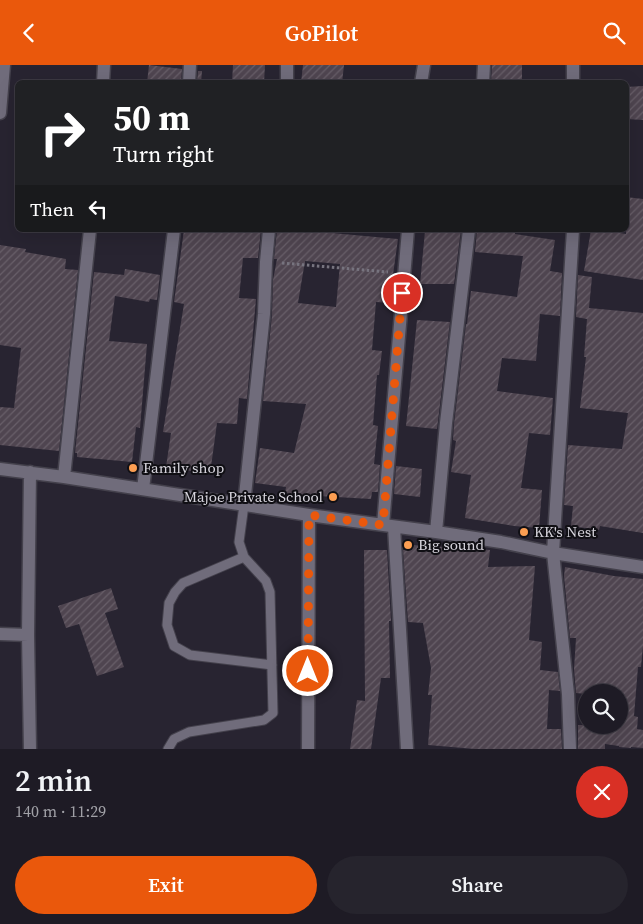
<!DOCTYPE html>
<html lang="en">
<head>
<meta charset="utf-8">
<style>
  body { margin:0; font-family:"Source Serif 4",serif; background:#26242d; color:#f1f3f6; height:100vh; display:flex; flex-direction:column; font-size:19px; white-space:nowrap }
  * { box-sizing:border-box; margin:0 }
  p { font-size:16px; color:#a1a1a7 }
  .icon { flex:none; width:28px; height:28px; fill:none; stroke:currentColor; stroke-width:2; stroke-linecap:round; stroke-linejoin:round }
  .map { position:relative; height:684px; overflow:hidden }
  .panel { display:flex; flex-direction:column; background:#1e1b25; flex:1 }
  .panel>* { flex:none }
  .guide { position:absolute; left:15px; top:15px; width:614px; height:152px; border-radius:8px; box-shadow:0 5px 20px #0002,0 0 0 1px #3c3942; background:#202124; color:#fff; overflow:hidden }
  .fabs { position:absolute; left:578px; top:619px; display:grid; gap:10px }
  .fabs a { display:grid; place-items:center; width:50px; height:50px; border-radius:50%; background:#1e1b25; box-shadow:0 5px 20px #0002,0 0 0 1px #3c3942; font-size:25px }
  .pin { position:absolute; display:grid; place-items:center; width:42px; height:42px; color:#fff; margin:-21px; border:2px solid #fff; border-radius:50%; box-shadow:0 1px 5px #0007 }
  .me { position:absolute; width:55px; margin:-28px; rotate:0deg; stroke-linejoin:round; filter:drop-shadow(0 0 4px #0008) }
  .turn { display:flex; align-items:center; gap:18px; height:105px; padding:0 15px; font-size:22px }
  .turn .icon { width:65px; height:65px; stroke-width:2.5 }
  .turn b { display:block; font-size:35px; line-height:42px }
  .then { display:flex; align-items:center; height:48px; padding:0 15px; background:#0003; gap:10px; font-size:19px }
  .round { display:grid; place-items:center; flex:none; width:52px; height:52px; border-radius:26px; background:#26242d }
  .head { display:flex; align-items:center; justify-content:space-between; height:85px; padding:0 15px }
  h1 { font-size:30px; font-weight:600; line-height:38px }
  .cta { display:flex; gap:10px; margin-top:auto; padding:10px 15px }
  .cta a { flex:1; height:58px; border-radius:30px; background:#ea580c; color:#fff; font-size:20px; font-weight:600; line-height:58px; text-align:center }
  .cta a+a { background:#26242d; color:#f1f3f6 }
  header { display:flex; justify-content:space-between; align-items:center; height:65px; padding:0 15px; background:#ea580c; color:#fff; font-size:22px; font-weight:600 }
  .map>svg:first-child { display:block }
  .building { fill:url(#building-hatch); fill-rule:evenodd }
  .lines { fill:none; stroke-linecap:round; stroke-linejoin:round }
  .service-casing { stroke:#44414c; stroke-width:11 }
  .minor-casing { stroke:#44414c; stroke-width:15 }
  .path { stroke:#77747f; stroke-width:3; stroke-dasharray:2.5 2.5; stroke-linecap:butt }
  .service { stroke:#706c7b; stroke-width:9 }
  .minor { stroke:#706c7b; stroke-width:12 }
  .route { stroke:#ea580c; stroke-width:9; stroke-dasharray:0 16.2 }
  .poi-dot { fill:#fc9e52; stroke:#100f14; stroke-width:2 }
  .labels { text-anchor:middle; stroke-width:4; stroke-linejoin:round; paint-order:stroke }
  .poi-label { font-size:15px; fill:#d6d4dc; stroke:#100f14; text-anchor:start }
</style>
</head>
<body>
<header><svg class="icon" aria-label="back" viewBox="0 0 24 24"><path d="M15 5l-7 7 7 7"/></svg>GoPilot<svg class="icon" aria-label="search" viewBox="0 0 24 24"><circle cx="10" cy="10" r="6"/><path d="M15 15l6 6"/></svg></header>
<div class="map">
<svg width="643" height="684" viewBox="0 0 643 684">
  <defs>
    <pattern id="building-hatch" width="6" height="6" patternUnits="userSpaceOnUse" patternTransform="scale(1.25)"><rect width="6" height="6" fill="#4f4550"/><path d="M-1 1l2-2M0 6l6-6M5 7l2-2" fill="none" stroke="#685f69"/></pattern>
  </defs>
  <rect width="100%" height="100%" fill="#282431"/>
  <!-- building -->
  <path class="building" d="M 149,0 L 182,4 L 181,18 L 147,18 Z
    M 233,0 L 265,0 L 264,18 L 232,18 Z
    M 303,0 L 344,0 L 342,18 L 301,18 Z
    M 492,0 L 522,0 L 522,18 L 491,18 Z
    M 198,6 L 202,6 L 201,18 L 197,18 Z
    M 643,21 L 643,55 L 626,54 L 626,22 Z
    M 626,132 L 643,134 L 643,215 L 584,206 L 591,165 L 602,165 L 626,169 Z
    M 184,165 L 261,165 L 258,193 L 243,193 L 239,233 L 256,234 L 247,334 L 239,333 L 237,359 L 217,358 L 210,409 L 166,402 L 171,368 L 163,367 L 184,239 L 174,237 Z
    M 277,165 L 332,165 L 332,168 L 398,174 L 389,238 L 376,237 L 372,285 L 382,286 L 379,310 L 377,310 L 373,360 L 378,361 L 374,399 L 380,400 L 378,427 L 372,427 L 371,434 L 301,430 L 285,428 L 286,422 L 255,418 L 260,383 L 294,388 L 306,339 L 263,336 L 272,250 L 273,215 L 277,194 L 274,194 ZM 305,196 L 340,199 L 336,242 L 298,238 Z
    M 451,165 L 461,165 L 454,219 L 420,219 L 425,166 Z
    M 477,165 L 515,165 L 515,169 L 555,175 L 550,206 L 562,208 L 560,251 L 540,249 L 536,296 L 502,293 L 497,326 L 553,333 L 550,370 L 529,368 L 521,423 L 542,425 L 539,463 L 514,461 L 465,453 L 471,410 L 451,407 L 456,376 L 453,375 L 454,359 L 466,259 L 467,259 L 471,226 L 517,232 L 523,191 L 475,187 Z
    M 0,180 L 26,184 L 25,187 L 66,194 L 65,204 L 78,205 L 59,386 L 0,380 L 0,342 L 14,343 L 21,283 L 0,280 Z
    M 125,204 L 160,210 L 157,235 L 150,234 L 149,237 L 115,231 L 109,276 L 147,279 L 140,363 L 136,362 L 132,397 L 77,392 L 77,388 L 75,388 L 94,207 L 124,210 Z
    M 578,210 L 592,212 L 589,243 L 643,248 L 643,468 L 600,461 L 599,465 L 571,461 L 573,441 L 564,440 L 568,380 L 622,384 L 628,348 L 580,343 L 586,292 L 584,292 L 587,254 L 576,252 Z
    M 417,255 L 450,257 L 437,364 L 406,361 Z
    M 396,401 L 422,404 L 420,432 L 394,429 Z
    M 412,480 L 490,485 L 488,502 L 535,501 L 529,575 L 542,577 L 540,605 L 558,607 L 560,626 L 549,625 L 547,664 L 561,664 L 562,684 L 475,684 L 428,680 L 432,630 L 428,630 L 431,603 L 423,558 L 408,557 L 403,485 L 412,485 Z
    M 364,485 L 387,485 L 391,556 L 389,556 L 390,613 L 381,613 L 371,684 L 350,684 L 357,635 L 365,636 Z
    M 565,502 L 614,511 L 643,514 L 643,581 L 641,602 L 638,602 L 634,651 L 638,652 L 637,664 L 643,665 L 643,683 L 631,682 L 631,683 L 619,682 L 619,681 L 605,679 L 605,684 L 578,684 L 578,660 L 619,660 L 619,628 L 586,628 L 586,629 L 576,628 L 574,604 L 576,573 L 570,573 L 564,511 Z
    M 111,523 L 118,544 L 105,548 L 124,602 L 97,611 L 79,559 L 66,563 L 58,541 Z"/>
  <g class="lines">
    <!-- service casing -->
    <g class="service-casing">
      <path id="service" d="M 244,492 L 183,518 L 175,527 L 169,538 L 167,560 L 174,581 L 190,590 L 272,600
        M 168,684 L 174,674 L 189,667 L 264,655 L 273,648 L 270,527 L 266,516 L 244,492 L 239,477 L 244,440"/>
    </g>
    <!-- minor casing -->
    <g class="minor-casing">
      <path id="minor" d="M 573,0 L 573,18
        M 103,18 L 104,0
        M 189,18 L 190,0
        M 287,18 L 287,0
        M 421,18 L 424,0
        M 483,18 L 484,0
        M 0,48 L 4,0
        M 0,404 L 64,412 L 309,450 L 436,467 L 501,477 L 553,488 L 643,502
        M 64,412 L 90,165
        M 143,424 L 174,165
        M 244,440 L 264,249 L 266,197 L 269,165
        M 383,460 L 408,165
        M 394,462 L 407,684
        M 436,467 L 446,358 L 469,165
        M 0,569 L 28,570
        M 30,684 L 28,570 L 30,407
        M 308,684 L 309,450
        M 570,684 L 568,629 L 553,488 L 573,165"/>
    </g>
    <!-- path -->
    <path class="path" d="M 282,198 L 388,207"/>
    <!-- service -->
    <use href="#service" class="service"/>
    <!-- minor -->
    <use href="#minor" class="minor"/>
  </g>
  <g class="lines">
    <!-- route -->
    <path class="route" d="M 308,606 L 309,450 L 383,460 L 402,228"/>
  </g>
  <!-- markers -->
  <g class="poi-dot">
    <circle cx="133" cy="403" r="5"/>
    <circle cx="333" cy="432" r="5"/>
    <circle cx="524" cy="467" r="5"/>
    <circle cx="408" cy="480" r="5"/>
  </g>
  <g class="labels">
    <!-- poi labels -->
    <g class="poi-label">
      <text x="143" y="408">Family shop</text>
      <text x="323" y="437" text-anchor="end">Majoe Private School</text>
      <text x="534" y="472">KK's Nest</text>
      <text x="418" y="485">Big sound</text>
    </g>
  </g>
</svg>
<div class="fabs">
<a><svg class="icon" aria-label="search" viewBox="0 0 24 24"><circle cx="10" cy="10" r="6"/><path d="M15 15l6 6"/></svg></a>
</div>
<div class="pin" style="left:402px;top:228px;background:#d93025"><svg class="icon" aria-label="arrive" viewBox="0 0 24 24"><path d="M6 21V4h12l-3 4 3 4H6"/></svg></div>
<svg class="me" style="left:308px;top:606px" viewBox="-20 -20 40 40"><circle r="17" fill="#ea580c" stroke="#fff" stroke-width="3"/><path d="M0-11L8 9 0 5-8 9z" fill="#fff"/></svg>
<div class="guide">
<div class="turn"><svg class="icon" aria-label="right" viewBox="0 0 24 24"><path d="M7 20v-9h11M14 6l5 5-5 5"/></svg><div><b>50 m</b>Turn right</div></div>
<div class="then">Then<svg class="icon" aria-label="left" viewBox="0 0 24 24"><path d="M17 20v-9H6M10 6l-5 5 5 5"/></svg></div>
</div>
</div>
<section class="panel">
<div class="head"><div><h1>2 min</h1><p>140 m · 11:29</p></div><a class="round" style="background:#d93025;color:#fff"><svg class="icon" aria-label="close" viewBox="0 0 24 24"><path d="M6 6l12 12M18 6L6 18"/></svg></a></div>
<div class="cta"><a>Exit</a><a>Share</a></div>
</section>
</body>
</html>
